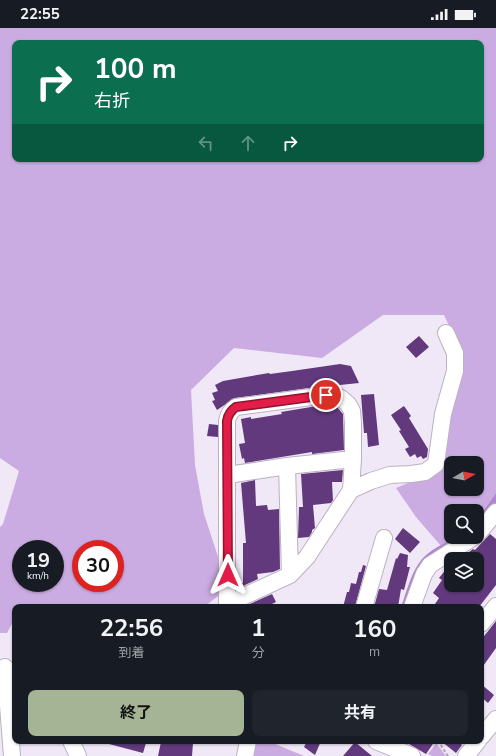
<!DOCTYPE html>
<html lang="ja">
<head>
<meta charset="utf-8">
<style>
  body { margin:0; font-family:"Nunito Sans","Noto Sans JP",sans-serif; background:#20242c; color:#f1f3f6; height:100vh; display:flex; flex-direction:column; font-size:15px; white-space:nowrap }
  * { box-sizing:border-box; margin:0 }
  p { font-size:13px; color:#9ea1a6 }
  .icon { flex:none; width:22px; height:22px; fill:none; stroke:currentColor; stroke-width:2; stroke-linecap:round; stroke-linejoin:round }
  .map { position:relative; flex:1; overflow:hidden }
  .details { position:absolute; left:12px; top:576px; width:472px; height:140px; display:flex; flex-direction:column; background:#171b24; border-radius:8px; box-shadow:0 1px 3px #0004 }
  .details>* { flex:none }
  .banner { position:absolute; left:12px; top:12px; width:472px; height:122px; border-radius:8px; box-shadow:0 1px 3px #0004; background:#0b6e4f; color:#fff; overflow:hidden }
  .needle { width:26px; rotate:80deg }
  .controls { position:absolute; left:444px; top:428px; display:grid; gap:8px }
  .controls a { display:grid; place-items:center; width:40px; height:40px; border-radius:8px; background:#171b24; box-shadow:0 1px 3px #0004; font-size:20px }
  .speed { position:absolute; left:12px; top:512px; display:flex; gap:8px; font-size:20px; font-weight:700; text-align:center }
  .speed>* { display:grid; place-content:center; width:52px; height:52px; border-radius:50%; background:#171b24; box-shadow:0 1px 3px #0004; line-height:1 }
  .speed small { font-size:10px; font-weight:400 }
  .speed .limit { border:6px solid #d22; background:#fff; color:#111 }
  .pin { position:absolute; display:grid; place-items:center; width:34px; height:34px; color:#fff; margin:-17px; border:2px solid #fff; border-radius:50%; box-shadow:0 1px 4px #0007 }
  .me { position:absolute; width:44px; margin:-22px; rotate:0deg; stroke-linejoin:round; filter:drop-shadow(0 0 3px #0008) }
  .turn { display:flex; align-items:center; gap:14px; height:84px; padding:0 16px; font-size:18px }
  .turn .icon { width:52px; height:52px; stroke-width:2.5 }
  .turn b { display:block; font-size:28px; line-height:34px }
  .lanes { display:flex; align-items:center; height:38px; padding:0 16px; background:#0003; justify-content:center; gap:20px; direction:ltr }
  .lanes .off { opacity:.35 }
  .eta { display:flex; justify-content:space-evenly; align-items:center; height:68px; text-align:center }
  .eta b { font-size:24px; font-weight:700; line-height:28px }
  .cta { display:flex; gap:8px; margin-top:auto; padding:8px 16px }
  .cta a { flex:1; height:46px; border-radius:8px; background:#a4b495; color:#111; font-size:16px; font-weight:700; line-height:46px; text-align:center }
  .cta a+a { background:#20242c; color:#f1f3f6 }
  .status { display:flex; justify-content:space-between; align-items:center; height:28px; padding:0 20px; background:#171b24; direction:ltr }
  .status svg { height:11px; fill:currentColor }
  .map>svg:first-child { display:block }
  .green { fill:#cbace2; fill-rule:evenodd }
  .water { fill:#b185d0 }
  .building { fill:#63397e }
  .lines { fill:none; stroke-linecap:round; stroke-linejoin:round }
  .minor-casing { stroke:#bab2c0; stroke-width:18 }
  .path { stroke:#ada6b2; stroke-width:2; stroke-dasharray:3 2; stroke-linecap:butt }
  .minor { stroke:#fff; stroke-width:16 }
  .route-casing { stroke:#92132f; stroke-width:10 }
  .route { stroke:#e11d48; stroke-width:7 }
</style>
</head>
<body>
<div class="status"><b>22:55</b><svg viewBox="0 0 49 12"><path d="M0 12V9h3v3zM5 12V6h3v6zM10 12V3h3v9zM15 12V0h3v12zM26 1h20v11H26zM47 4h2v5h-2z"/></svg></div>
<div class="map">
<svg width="496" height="728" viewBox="0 0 496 728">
  <rect width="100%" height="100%" fill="#f0e7f7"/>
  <!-- green -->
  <path class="green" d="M 0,0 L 496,0 L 496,465 L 477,492 L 477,483 L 451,483 L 451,509 L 457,509 L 441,518 L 416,489 L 396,460 L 440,442 L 463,327 L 444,287 L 383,287 L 322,330 L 234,320 L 191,362 L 195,437 L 204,486 L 224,547 L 218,568 L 204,579 L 53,579 L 52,578 L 15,579 L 15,590 L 7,605 L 0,605 L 0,499 L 3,496 L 19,443 L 0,430 ZM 15,15 L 481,15 L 481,131 L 15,131 ZM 451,435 L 477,435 L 477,461 L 451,461 ZM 21,521 L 55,521 L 55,555 L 21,555 ZM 81,521 L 115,521 L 115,555 L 81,555 Z
    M 255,713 L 268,713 L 304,728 L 251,728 Z
    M 436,715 L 446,728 L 432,728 L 428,726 Z"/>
  <!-- water -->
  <path class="water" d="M 496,465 L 496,475 L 477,500 L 477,492 Z
    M 457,509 L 467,509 L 427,533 L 407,579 L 401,579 C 407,563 411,544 422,531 C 431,521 445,515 457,509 Z"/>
  <!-- building -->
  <path class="building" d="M 419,308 L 429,319 L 416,330 L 406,319 Z
    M 340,336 L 351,338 L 359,355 L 330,358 L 330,355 L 309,360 L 235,370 L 217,382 L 212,373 L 215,372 L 212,365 L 218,363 L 215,357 L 223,353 L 269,345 L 270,346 L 292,343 Z
    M 374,366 L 379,417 L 368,419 L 367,405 L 364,405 L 361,367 Z
    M 329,376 L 333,377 L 334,380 L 337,379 L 343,386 L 344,422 L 312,426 L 312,424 L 245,435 L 244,430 L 242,431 L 239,416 L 245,415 L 241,391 L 251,389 L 251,391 L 282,386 L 281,384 Z
    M 404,378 L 411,388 L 409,390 L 428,421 L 427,429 L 423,431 L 421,428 L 417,430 L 415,426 L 410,429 L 405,421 L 409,419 L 399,403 L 401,402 L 391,387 Z
    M 209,396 L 218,397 L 218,409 L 207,408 Z
    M 343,442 L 342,454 L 332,454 L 333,472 L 331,475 L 313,477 L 315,500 L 312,502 L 312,504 L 309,509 L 298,510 L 299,479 L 303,479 L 301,446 Z
    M 255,452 L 256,478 L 267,477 L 268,482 L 279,481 L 280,541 L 273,544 L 257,546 L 258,551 L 236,561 L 236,555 L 243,555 L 243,515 L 246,515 L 241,455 Z
    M 403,500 L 420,514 L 410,525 L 395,511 Z
    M 490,506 L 496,511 L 496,557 L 479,579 L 433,579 L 439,570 L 433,565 L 442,552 L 439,550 L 451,535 L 451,557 L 477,557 L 477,531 L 464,531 L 469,524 L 473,521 L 475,522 Z
    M 400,525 L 408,527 L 407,539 L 410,539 L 404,562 L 401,561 L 398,579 L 374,579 L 379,561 L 387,562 L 396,530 L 397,531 Z
    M 363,537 L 366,538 L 355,579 L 343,579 L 347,564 L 349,564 L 351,555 L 356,556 L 359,544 L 361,544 Z
    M 272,566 L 276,574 L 266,579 L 243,579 Z
    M 496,593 L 496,620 L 481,641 L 481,612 Z
    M 481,656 L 494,667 L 488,675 L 481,669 Z
    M 109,713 L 141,713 L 146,715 L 143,725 L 109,716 Z
    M 307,713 L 321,713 L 315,727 L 304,719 Z
    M 404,713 L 435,713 L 426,726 Z
    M 441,713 L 458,713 L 462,717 L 456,725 Z
    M 161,714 L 193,715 L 192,728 L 158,728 Z
    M 355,714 L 372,728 L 343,728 Z"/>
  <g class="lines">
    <!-- minor casing -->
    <g class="minor-casing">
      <path id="minor" d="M 326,367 L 334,367 L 341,370 L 348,376 L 352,383 L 353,395 L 353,431 L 351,462 L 307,529 L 290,547 L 227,576 L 227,393 C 228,387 230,383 236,379 Z
        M 287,438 L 290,547
        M 228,447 L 287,438 L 353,431
        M 351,462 L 371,453 L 390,447 L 411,446 L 425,444 L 436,436 L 443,386 L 455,343 L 455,325 L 446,305
        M 477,507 L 496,484
        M 364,579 L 384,510
        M 412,579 L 424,546 L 430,537 L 474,509
        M 481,596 L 496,578
        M 5,639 L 12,728
        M 481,709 L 496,691
        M 71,713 L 78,728
        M 376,713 L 412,728
        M 245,728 L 248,713
        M 466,728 L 478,713"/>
    </g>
    <!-- path -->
    <path class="path" d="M 438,713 L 448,728"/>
    <!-- minor -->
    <use href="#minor" class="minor"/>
  </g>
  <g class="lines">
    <!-- route casing -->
    <g class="route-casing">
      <path id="route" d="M 228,547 L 227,393 C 228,387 230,383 236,379 L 326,367"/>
    </g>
    <!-- route -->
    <use href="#route" class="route"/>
  </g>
</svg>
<div class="controls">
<a><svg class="needle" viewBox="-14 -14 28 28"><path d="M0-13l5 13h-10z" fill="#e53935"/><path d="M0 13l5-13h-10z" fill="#9ea1a6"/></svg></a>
<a><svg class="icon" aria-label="search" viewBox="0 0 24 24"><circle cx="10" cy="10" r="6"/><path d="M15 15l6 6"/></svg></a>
<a><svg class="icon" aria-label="layers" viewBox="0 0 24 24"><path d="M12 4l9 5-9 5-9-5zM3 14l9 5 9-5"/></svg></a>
</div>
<div class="speed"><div>19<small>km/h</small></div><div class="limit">30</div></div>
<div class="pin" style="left:326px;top:367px;background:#d93025"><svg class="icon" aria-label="arrive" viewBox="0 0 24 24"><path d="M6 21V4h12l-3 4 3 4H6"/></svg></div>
<svg class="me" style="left:228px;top:547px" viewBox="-20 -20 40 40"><path d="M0-17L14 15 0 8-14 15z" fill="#e11d48" stroke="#fff" stroke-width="4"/></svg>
<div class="banner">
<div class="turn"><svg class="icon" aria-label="right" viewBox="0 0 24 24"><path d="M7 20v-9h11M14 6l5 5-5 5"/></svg><div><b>100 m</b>右折</div></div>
<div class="lanes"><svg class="icon off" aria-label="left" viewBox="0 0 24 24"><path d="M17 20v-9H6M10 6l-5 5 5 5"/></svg><svg class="icon off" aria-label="ahead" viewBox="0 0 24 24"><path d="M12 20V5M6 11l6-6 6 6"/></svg><svg class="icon" aria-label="right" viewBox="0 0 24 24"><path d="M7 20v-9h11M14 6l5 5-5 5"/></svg></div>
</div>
<section class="details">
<div class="eta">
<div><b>22:56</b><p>到着</p></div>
<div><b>1</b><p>分</p></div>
<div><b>160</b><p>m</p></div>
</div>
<div class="cta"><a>終了</a><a>共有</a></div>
</section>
</div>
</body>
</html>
